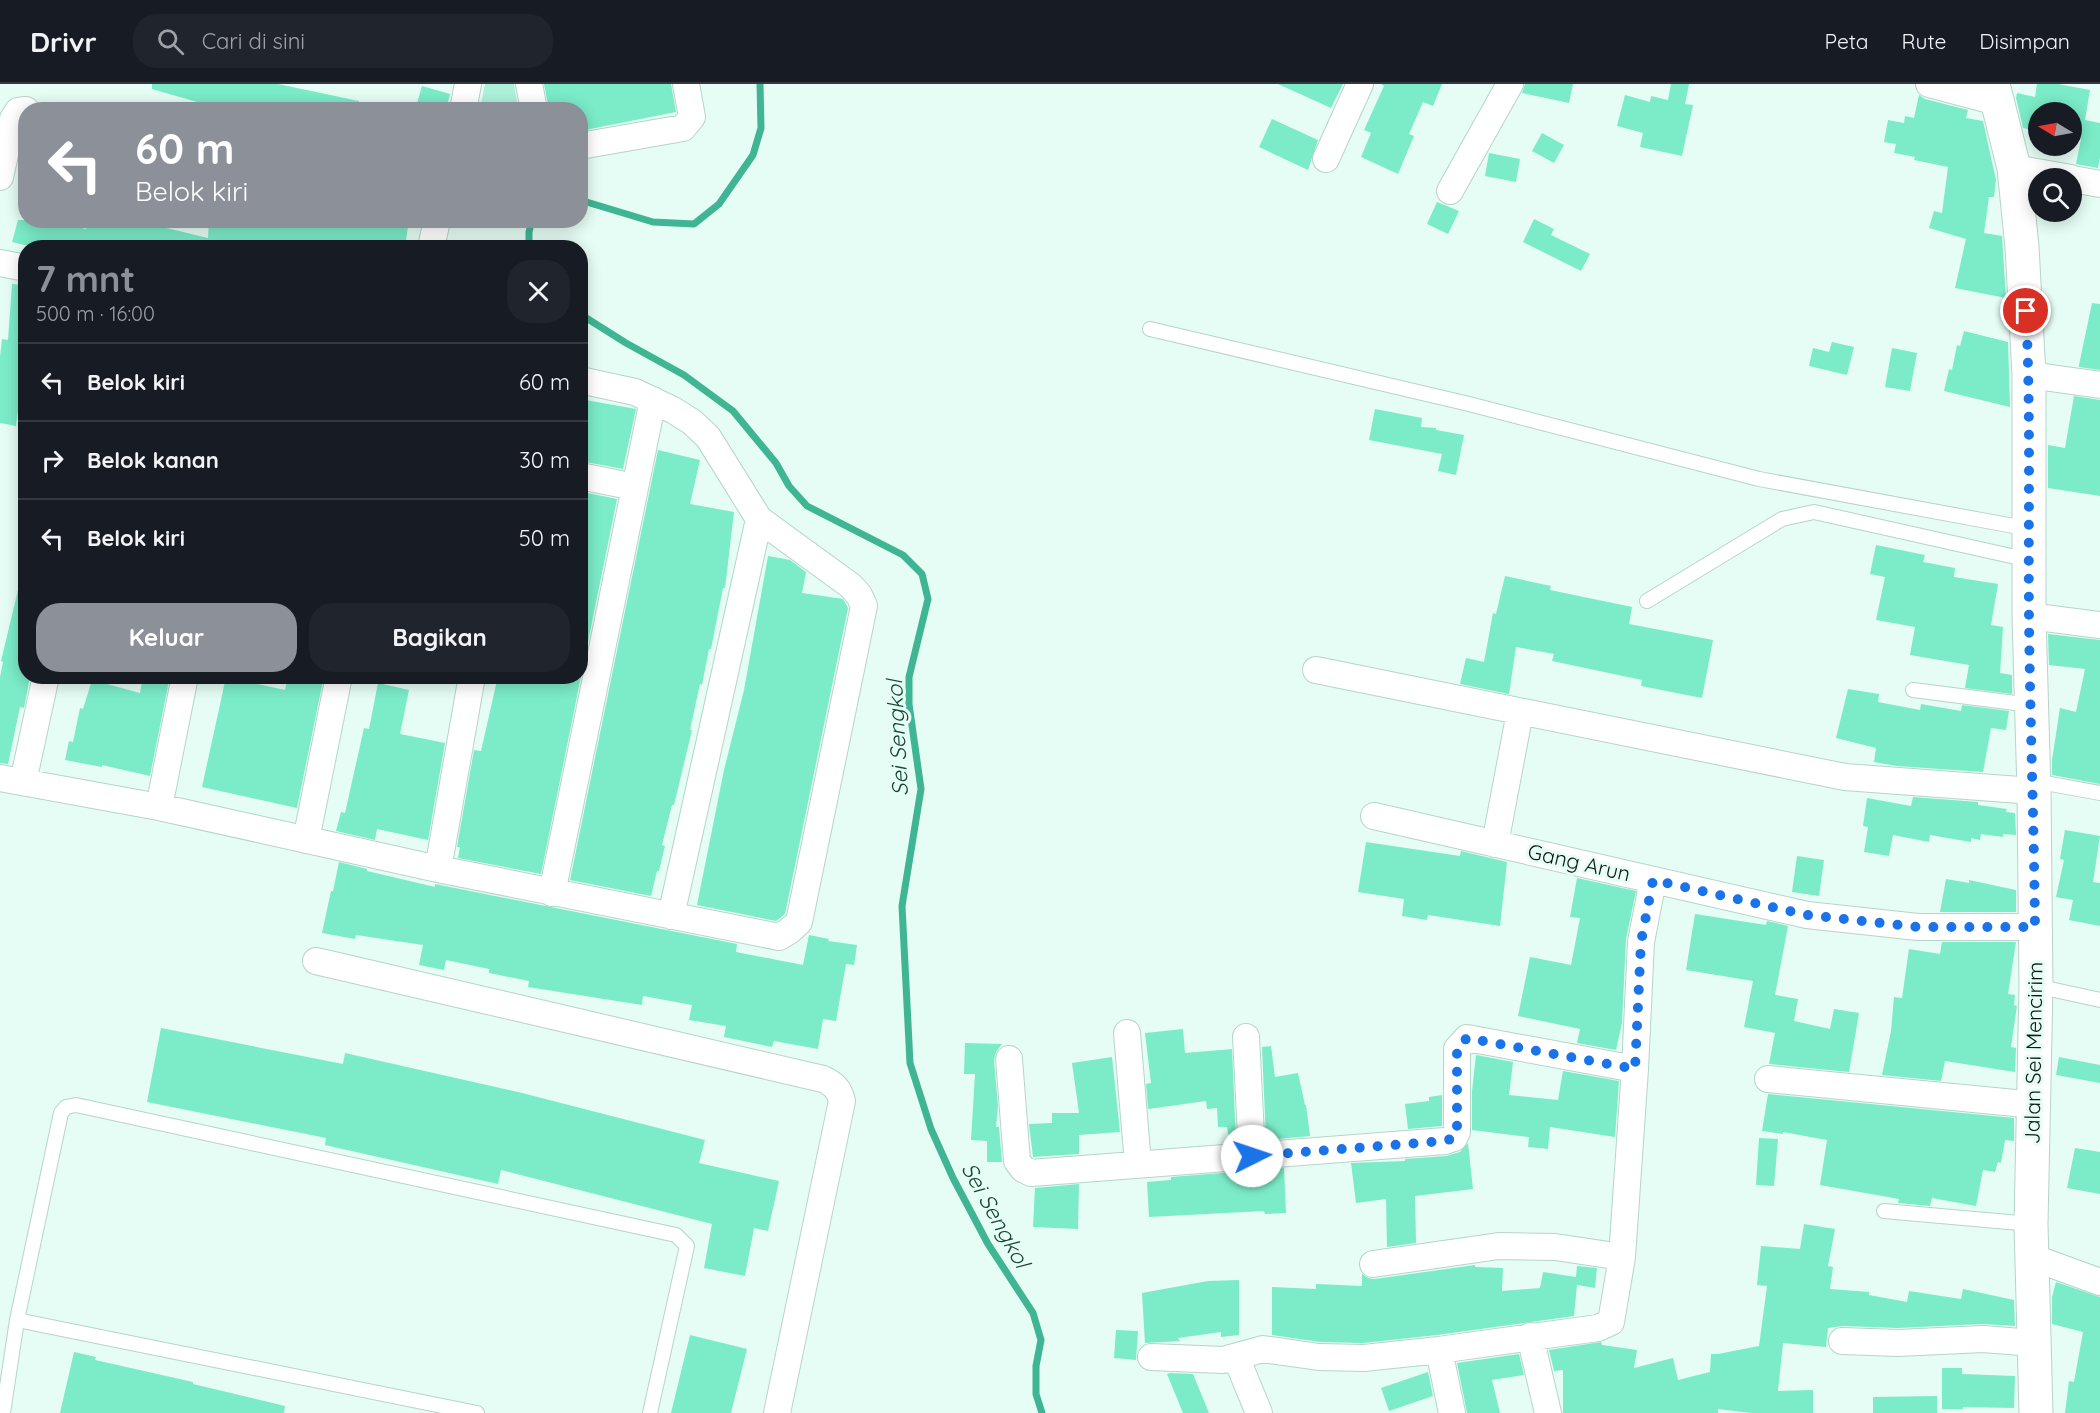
<!DOCTYPE html>
<html lang="id">
<head>
<meta charset="utf-8">
<style>
  body { margin:0; font-family:Quicksand,sans-serif; background:#20242c; color:#f1f3f6; height:100vh; display:flex; flex-direction:column; font-size:22px; white-space:nowrap }
  * { box-sizing:border-box; margin:0 }
  p { font-size:20px; color:#9ea1a6 }
  .icon { flex:none; width:33px; height:33px; fill:none; stroke:currentColor; stroke-width:2; stroke-linecap:round; stroke-linejoin:round }
  .map { position:relative; flex:1; overflow:hidden }
  .details { position:absolute; left:18px; top:156px; width:570px; height:444px; display:flex; flex-direction:column; background:#171b24; border-radius:24px; box-shadow:0 3px 15px #0003 }
  .details>* { flex:none }
  .hud { position:absolute; left:18px; top:18px; width:570px; height:126px; border-radius:24px; box-shadow:0 3px 15px #0003; background:#8c9099; color:#fff; overflow:hidden }
  .needle { width:39px; rotate:280deg }
  .tools { position:absolute; left:2028px; top:18px; display:grid; gap:12px }
  .tools a { display:grid; place-items:center; width:54px; height:54px; border-radius:50%; background:#171b24; box-shadow:0 3px 15px #0003; font-size:30px }
  .pin { position:absolute; display:grid; place-items:center; width:51px; height:51px; color:#fff; margin:-26px; border:3px solid #fff; border-radius:50%; box-shadow:0 2px 6px #0007 }
  .me { position:absolute; width:66px; margin:-33px; rotate:86deg; stroke-linejoin:round; filter:drop-shadow(0 0 4px #0008) }
  .turn { display:flex; align-items:center; gap:21px; height:126px; padding:0 18px; font-size:27px }
  .turn .icon { width:78px; height:78px; stroke-width:2.5 }
  .turn b { display:block; font-size:42px; line-height:51px }
  .round { display:grid; place-items:center; flex:none; width:63px; height:63px; border-radius:24px; background:#20242c }
  .head { display:flex; align-items:center; justify-content:space-between; height:102px; padding:0 18px }
  h1 { font-size:36px; font-weight:700; line-height:45px; color:#8c9099 }
  .action { display:flex; gap:12px; margin-top:auto; padding:12px 18px }
  .action a { flex:1; height:69px; border-radius:24px; background:#8c9099; color:#fff; font-size:24px; font-weight:700; line-height:69px; text-align:center }
  .action a+a { background:#20242c; color:#f1f3f6 }
  ul { padding:0; list-style:none }
  li { display:flex; align-items:center; gap:18px; height:78px; padding:0 18px; border-top:2px solid #363941 }
  li div { flex:1 }
  li b { display:block; font-size:22px }
  li em { font-style:normal }
  header { display:flex; align-items:center; gap:36px; box-sizing:border-box; height:84px; padding:0 30px; background:#171b24; border-bottom:2px solid #363941 }
  header strong { font-size:28px }
  nav { display:flex; gap:33px; margin-inline-start:auto; font-size:21px }
  .search { width:420px; height:54px; background:#20242c; display:flex; align-items:center; gap:15px; box-sizing:border-box; padding:0 21px; border-radius:24px; color:#9ea1a6; font-size:22px }
  .map>svg:first-child { display:block }
  .green { fill:#adf1d9 }
  .lines { fill:none; stroke-linecap:round; stroke-linejoin:round }
  .stream { stroke:#40b594; stroke-width:7 }
  .building { fill:#7bebc8 }
  .service-casing { stroke:#b6d4c9; stroke-width:16 }
  .minor-casing { stroke:#b6d4c9; stroke-width:28 }
  .tertiary-casing { stroke:#b6d4c9; stroke-width:35 }
  .service { stroke:#fff; stroke-width:14 }
  .minor { stroke:#fff; stroke-width:26 }
  .tertiary { stroke:#fff; stroke-width:33 }
  .route { stroke:#1a73e8; stroke-width:10; stroke-dasharray:0 18 }
  .labels { text-anchor:middle; stroke-width:6; stroke-linejoin:round; paint-order:stroke }
  .street-label { font-size:21px; fill:#0c1814; stroke:#e5fdf4 }
  .water-label { font-size:22px; font-style:italic; fill:#164739; stroke:#e5fdf4 }
</style>
</head>
<body>
<header>
<strong>Drivr</strong>
<div class="search"><svg class="icon" aria-label="search" viewBox="0 0 24 24"><circle cx="10" cy="10" r="6"/><path d="M15 15l6 6"/></svg>Cari di sini</div>
<nav><a>Peta</a><a>Rute</a><a>Disimpan</a></nav>
</header>
<div class="map">
<svg width="2100" height="1329" viewBox="0 0 2100 1329">
  <rect width="100%" height="100%" fill="#e5fdf4"/>
  <!-- green -->
  <path class="green" d="M 485,0 L 514,0 L 518,25 L 480,25 Z"/>
  <g class="lines">
    <!-- stream -->
    <path class="stream" d="M 580,116 L 653,138 L 694,140 L 719,120 L 753,71 L 761,44 L 760,0
      M 529,164 L 529,148 L 532,136
      M 580,230 L 626,259 L 684,291 L 733,327 L 776,379 L 789,402 L 807,422 L 903,471 L 922,490 L 928,515 L 909,593 L 909,620 L 921,705 L 902,822 L 910,979 L 931,1045 L 953,1094 L 988,1160 L 1033,1229 L 1041,1256 L 1036,1282 L 1036,1310 L 1042,1329"/>
  </g>
  <!-- building -->
  <path class="building" d="M 152,0 L 278,0 L 359,17 L 358,26 L 245,26 L 212,19 L 211,22 L 152,5 Z
    M 544,0 L 671,0 L 676,28 L 580,47 L 580,26 L 549,26 Z
    M 1278,0 L 1343,0 L 1331,24 Z
    M 1381,0 L 1442,0 L 1433,22 L 1423,18 L 1409,50 L 1414,52 L 1398,90 L 1361,73 L 1371,49 L 1364,46 L 1384,2 Z
    M 1525,0 L 1573,0 L 1569,19 L 1522,9 Z
    M 1671,0 L 1689,0 L 1685,20 L 1693,21 L 1682,72 L 1640,63 L 1643,49 L 1617,42 L 1625,11 L 1650,18 L 1651,12 L 1668,16 Z
    M 2037,0 L 2058,0 L 2090,6 L 2085,36 L 2100,39 L 2100,73 L 2098,84 L 2076,80 L 2081,55 L 2072,54 L 2072,28 L 2038,28 L 2038,47 L 2023,44 L 2016,14 L 2017,9 L 2035,13 Z
    M 422,2 L 450,10 L 446,26 L 426,26 L 416,23 Z
    M 1919,11 L 1925,15 L 1968,26 L 1966,34 L 1983,37 L 1996,96 L 1994,113 L 1989,113 L 1984,149 L 2002,152 L 2006,214 L 1955,204 L 1966,155 L 1929,144 L 1934,127 L 1942,129 L 1948,83 L 1914,76 L 1915,73 L 1894,69 L 1896,60 L 1884,58 L 1888,36 L 1904,39 L 1905,32 L 1914,34 Z
    M 1272,35 L 1318,56 L 1308,86 L 1259,63 Z
    M 1542,49 L 1564,61 L 1554,79 L 1532,67 Z
    M 1489,69 L 1520,75 L 1516,98 L 1485,92 Z
    M 1437,118 L 1459,127 L 1448,150 L 1427,140 Z
    M 1534,135 L 1554,145 L 1551,151 L 1590,170 L 1581,187 L 1523,158 Z
    M 18,136 L 49,136 L 86,145 L 88,136 L 133,136 L 208,154 L 209,136 L 409,136 L 405,163 L 390,161 L 389,164 L 37,164 L 12,158 Z
    M 12,200 L 26,201 L 26,281 L 24,281 L 16,342 L 0,339 L 0,273 L 2,255 L 8,256 Z
    M 2092,219 L 2100,220 L 2100,286 L 2079,283 L 2079,281 Z
    M 1964,247 L 2008,258 L 2010,323 L 1944,307 L 1949,285 L 1952,286 L 1957,261 L 1960,262 Z
    M 1832,258 L 1854,263 L 1847,291 L 1809,282 L 1813,264 L 1829,268 Z
    M 1892,264 L 1917,269 L 1910,307 L 1885,303 Z
    M 2074,312 L 2100,316 L 2100,412 L 2048,404 L 2048,361 L 2065,364 Z
    M 580,315 L 636,325 L 623,385 L 580,377 Z
    M 1375,325 L 1422,334 L 1421,343 L 1436,344 L 1436,346 L 1464,351 L 1456,391 L 1438,387 L 1442,370 L 1369,356 Z
    M 658,366 L 700,376 L 690,420 L 734,428 L 725,504 L 723,504 L 711,565 L 709,565 L 702,601 L 700,600 L 690,646 L 692,646 L 674,721 L 672,721 L 662,761 L 665,762 L 659,787 L 657,787 L 651,812 L 570,796 Z
    M 583,408 L 617,415 L 541,790 L 458,774 L 460,763 L 457,763 L 474,666 L 481,667 L 498,592 L 580,592 L 580,418 Z
    M 1876,461 L 1925,471 L 1923,478 L 1955,484 L 1954,493 L 1998,500 L 1991,541 L 2003,543 L 2000,589 L 2012,591 L 2012,610 L 1965,604 L 1969,581 L 1910,571 L 1915,543 L 1876,536 L 1885,493 L 1870,490 Z
    M 768,472 L 790,476 L 806,488 L 802,509 L 843,515 L 848,524 L 785,830 L 776,837 L 697,821 L 724,686 L 744,606 Z
    M 1505,492 L 1551,502 L 1550,506 L 1632,523 L 1629,540 L 1713,556 L 1702,614 L 1641,602 L 1642,596 L 1552,577 L 1554,570 L 1516,563 L 1509,610 L 1460,600 L 1466,574 L 1484,578 L 1493,529 L 1496,530 Z
    M 18,506 L 26,507 L 26,592 L 30,593 L 24,624 L 20,623 L 8,680 L 0,679 L 0,593 L 3,578 L 1,577 Z
    M 2048,550 L 2100,556 L 2100,700 L 2052,691 L 2052,676 L 2060,624 L 2076,628 L 2085,585 L 2049,581 Z
    M 143,592 L 170,592 L 150,692 L 102,681 L 102,683 L 65,676 L 69,657 L 73,658 L 80,624 L 83,625 L 92,596 L 140,609 Z
    M 288,592 L 324,592 L 297,724 L 202,703 L 226,593 L 285,606 Z
    M 378,599 L 409,606 L 400,650 L 445,659 L 428,756 L 377,745 L 375,756 L 336,747 L 341,728 L 345,729 L 364,644 L 369,645 Z
    M 1848,605 L 1879,610 L 1878,618 L 1920,626 L 1921,620 L 1961,627 L 1962,621 L 2009,627 L 2006,646 L 1991,644 L 1983,688 L 1897,682 L 1874,678 L 1876,664 L 1836,654 Z
    M 1913,713 L 1978,718 L 1978,721 L 2007,725 L 2006,728 L 2015,729 L 2016,751 L 2003,750 L 2003,753 L 1981,750 L 1980,756 L 1971,754 L 1971,758 L 1930,751 L 1929,758 L 1893,751 L 1889,772 L 1864,768 L 1868,743 L 1863,742 L 1867,714 L 1911,722 Z
    M 2065,746 L 2100,752 L 2093,798 L 2100,799 L 2100,842 L 2069,836 L 2073,816 L 2056,813 L 2064,776 L 2060,775 Z
    M 1366,758 L 1460,772 L 1461,767 L 1507,778 L 1500,842 L 1428,831 L 1427,836 L 1402,832 L 1404,815 L 1358,808 Z
    M 1797,772 L 1824,776 L 1819,812 L 1792,808 Z
    M 339,778 L 367,785 L 367,787 L 435,803 L 435,800 L 737,860 L 736,868 L 803,881 L 809,851 L 829,855 L 828,857 L 857,861 L 854,881 L 846,880 L 836,937 L 823,935 L 818,965 L 774,957 L 772,963 L 724,953 L 726,942 L 689,936 L 692,921 L 643,912 L 642,921 L 528,903 L 529,897 L 489,889 L 489,885 L 446,876 L 444,886 L 419,881 L 423,861 L 356,851 L 355,855 L 322,849 L 331,807 L 333,807 Z
    M 1577,794 L 1636,807 L 1626,855 L 1622,939 L 1616,966 L 1577,959 L 1580,945 L 1518,932 L 1530,873 L 1571,881 L 1580,834 L 1570,833 Z
    M 1946,795 L 1969,799 L 1969,796 L 2016,806 L 2016,828 L 1940,828 Z
    M 1695,830 L 1766,841 L 1767,837 L 1788,842 L 1775,911 L 1798,915 L 1794,937 L 1830,945 L 1834,925 L 1859,929 L 1849,988 L 1769,980 L 1775,949 L 1744,943 L 1753,897 L 1686,886 Z
    M 1942,858 L 2016,858 L 2008,910 L 2015,911 L 2014,921 L 2017,922 L 2011,963 L 2016,964 L 2015,988 L 1945,977 L 1941,997 L 1882,991 L 1891,947 L 1894,913 L 1902,914 L 1909,865 L 1940,870 Z
    M 161,944 L 343,980 L 345,969 L 522,1009 L 705,1056 L 699,1079 L 779,1097 L 768,1147 L 754,1144 L 745,1192 L 704,1184 L 712,1140 L 501,1086 L 498,1100 L 325,1061 L 326,1054 L 147,1018 Z
    M 1183,945 L 1185,969 L 1232,965 L 1236,1058 L 1230,1059 L 1227,1043 L 1218,1043 L 1217,1024 L 1207,1025 L 1206,1017 L 1148,1025 L 1146,1000 L 1151,999 L 1145,949 Z
    M 965,959 L 1002,960 L 996,968 L 994,976 L 998,1022 L 996,1043 L 999,1043 L 1002,1078 L 987,1078 L 987,1057 L 971,1056 L 975,990 L 964,990 Z
    M 1271,962 L 1275,993 L 1298,989 L 1305,1021 L 1306,1021 L 1310,1052 L 1266,1056 L 1262,963 Z
    M 1476,971 L 1513,978 L 1509,1011 L 1558,1016 L 1563,987 L 1619,997 L 1615,1053 L 1550,1043 L 1548,1065 L 1528,1063 L 1529,1053 L 1472,1046 L 1472,1007 Z
    M 1112,973 L 1120,1048 L 1079,1051 L 1079,1070 L 1033,1073 L 1029,1040 L 1052,1039 L 1052,1029 L 1079,1029 L 1072,979 Z
    M 2059,973 L 2100,981 L 2100,999 L 2056,991 Z
    M 1768,1010 L 2014,1034 L 2014,1057 L 2005,1056 L 2001,1079 L 1998,1078 L 1995,1088 L 1983,1086 L 1976,1122 L 1932,1114 L 1930,1122 L 1898,1119 L 1899,1115 L 1820,1101 L 1827,1056 L 1783,1048 L 1783,1050 L 1762,1047 Z
    M 1442,1011 L 1442,1042 L 1408,1045 L 1405,1020 L 1429,1017 L 1429,1013 Z
    M 1759,1054 L 1778,1055 L 1774,1102 L 1756,1101 Z
    M 1468,1059 L 1473,1105 L 1415,1112 L 1416,1159 L 1387,1163 L 1386,1115 L 1356,1119 L 1351,1079 L 1405,1077 L 1405,1075 L 1446,1072 L 1460,1068 Z
    M 2075,1064 L 2100,1068 L 2100,1110 L 2067,1104 Z
    M 1284,1084 L 1286,1129 L 1265,1130 L 1264,1127 L 1149,1133 L 1147,1098 L 1171,1096 L 1171,1093 Z
    M 1079,1100 L 1078,1145 L 1033,1143 L 1035,1104 Z
    M 1804,1140 L 1835,1145 L 1828,1182 L 1833,1183 L 1830,1205 L 1869,1208 L 1869,1211 L 1907,1218 L 1909,1207 L 1961,1215 L 1963,1205 L 2014,1216 L 2015,1242 L 1982,1240 L 1898,1244 L 1843,1242 L 1828,1244 L 1826,1263 L 1783,1259 L 1778,1307 L 1813,1306 L 1813,1329 L 1751,1329 L 1718,1325 L 1718,1329 L 1563,1329 L 1563,1286 L 1554,1287 L 1549,1266 L 1601,1258 L 1602,1261 L 1637,1266 L 1634,1284 L 1673,1274 L 1678,1296 L 1710,1288 L 1711,1270 L 1718,1270 L 1759,1262 L 1767,1202 L 1757,1201 L 1761,1162 L 1800,1165 Z
    M 1475,1181 L 1475,1183 L 1503,1184 L 1502,1207 L 1540,1204 L 1543,1188 L 1576,1193 L 1577,1182 L 1597,1184 L 1595,1204 L 1577,1201 L 1574,1232 L 1437,1251 L 1363,1259 L 1320,1258 L 1272,1251 L 1272,1203 L 1316,1205 L 1316,1200 L 1362,1202 L 1362,1190 L 1368,1194 L 1375,1195 Z
    M 1239,1196 L 1239,1251 L 1221,1253 L 1221,1248 L 1178,1254 L 1180,1257 L 1145,1259 L 1142,1209 L 1208,1197 Z
    M 2056,1198 L 2100,1213 L 2100,1329 L 2065,1329 L 2069,1297 L 2074,1298 L 2083,1248 L 2052,1240 L 2052,1213 Z
    M 1116,1246 L 1138,1247 L 1136,1276 L 1114,1274 Z
    M 690,1251 L 747,1265 L 731,1329 L 671,1329 Z
    M 74,1268 L 96,1273 L 95,1276 L 193,1298 L 193,1300 L 285,1322 L 284,1329 L 60,1329 Z
    M 1519,1270 L 1524,1291 L 1492,1296 L 1500,1329 L 1467,1329 L 1457,1279 Z
    M 1942,1284 L 1962,1284 L 1962,1290 L 2015,1292 L 2014,1324 L 1963,1323 L 1963,1325 L 1942,1325 Z
    M 1428,1288 L 1433,1312 L 1389,1327 L 1381,1304 Z
    M 1170,1289 L 1193,1290 L 1209,1329 L 1183,1329 L 1167,1290 Z
    M 1937,1312 L 1937,1329 L 1873,1329 L 1873,1313 Z"/>
  <g class="lines">
    <!-- service casing -->
    <g class="service-casing">
      <path id="service" d="M 1150,245 L 1469,320 L 1759,395 L 2030,445
        M 1647,517 L 1782,435 L 1814,428 L 2029,476
        M 1913,606 L 2031,621
        M 2034,697 L 2100,709
        M 2036,902 L 2100,916
        M 1884,1127 L 2031,1140
        M 17,1236 L 477,1329
        M 3,1329 L 17,1236 L 61,1029 L 66,1023 L 76,1021 L 676,1151 L 687,1162 L 650,1329"/>
    </g>
    <!-- minor casing -->
    <g class="minor-casing">
      <path id="minor" d="M 529,0 L 534,26
        M 1929,0 L 1997,18
        M 463,26 L 468,0
        M 580,62 L 683,44 L 692,33 L 686,0
        M 1326,75 L 1360,0
        M 2014,84 L 2071,94
        M 0,93 L 13,35 L 18,27 L 26,26
        M 2072,95 L 2100,100
        M 1450,107 L 1510,0
        M 431,164 L 437,136
        M 0,179 L 26,184
        M 2029,291 L 2100,301
        M 580,392 L 635,403
        M 2029,532 L 2100,541
        M 1316,586 L 1845,693 L 2034,707
        M 0,694 L 159,723 L 438,785 L 779,853 L 789,847 L 799,838 L 864,522 L 859,511 L 851,502 L 759,435 L 708,353 L 692,338 L 673,326 L 635,308 L 580,296
        M 23,698 L 46,592
        M 159,723 L 185,592
        M 1374,732 L 1807,831 L 1918,843 L 2035,843
        M 306,756 L 339,592
        M 1495,760 L 1520,628
        M 438,785 L 472,592
        M 552,809 L 653,316
        M 671,832 L 759,435
        M 316,877 L 823,995 C 834,1000 839,1005 842,1017 L 777,1329
        M 1127,949 L 1138,1080
        M 1246,953 L 1252,1072
        M 1009,975 L 1017,1077 L 1023,1085 L 1031,1089 L 1445,1057 L 1454,1054 L 1457,1048 L 1457,965 L 1467,954 L 1635,985 L 1641,858 L 1653,796
        M 1768,995 L 2035,1021
        M 2034,1174 L 2100,1198
        M 1373,1180 L 1499,1162 L 1555,1163 L 1622,1173
        M 1530,1252 L 1548,1329
        M 1842,1257 L 1898,1259 L 1983,1255 L 2034,1259
        M 1151,1273 L 1223,1276 L 1263,1265 L 1319,1273 L 1364,1274 L 1439,1266
        M 1236,1273 L 1259,1329
        M 1452,1329 L 1439,1266 L 1598,1244 L 1611,1238 L 1622,1173 L 1635,985"/>
    </g>
    <!-- tertiary casing -->
    <g class="tertiary-casing">
      <path id="tertiary" d="M 1993,0 L 2014,84 L 2022,163 L 2029,291 L 2029,532 L 2034,707 L 2036,902 L 2031,1140 L 2036,1329"/>
    </g>
    <!-- service -->
    <use href="#service" class="service"/>
    <!-- minor -->
    <use href="#minor" class="minor"/>
    <!-- tertiary -->
    <use href="#tertiary" class="tertiary"/>
  </g>
  <g class="lines">
    <!-- route -->
    <path class="route" d="M 1252,1072 L 1445,1057 L 1454,1054 L 1457,1048 L 1457,964 L 1467,954 L 1635,985 L 1641,858 L 1653,796 L 1807,831 L 1918,843 L 2035,843 C 2034,740 2030,636 2029,533 C 2028,431 2031,329 2026,227"/>
  </g>
  <g class="labels">
    <!-- street labels -->
    <g class="street-label">
      <text transform="translate(1579 779) rotate(13)" y="7">Gang Arun</text>
      <text transform="translate(2034 969) rotate(-89)" y="7">Jalan Sei Mencirim</text>
    </g>
    <!-- water labels -->
    <g class="water-label">
      <text transform="translate(897 654) rotate(-93)" y="8">Sei Sengkol</text>
      <text transform="translate(996 1131) rotate(61)" y="8">Sei Sengkol</text>
    </g>
  </g>
</svg>
<div class="tools">
<a><svg class="needle" viewBox="-14 -14 28 28"><path d="M0-13l5 13h-10z" fill="#e53935"/><path d="M0 13l5-13h-10z" fill="#9ea1a6"/></svg></a>
<a><svg class="icon" aria-label="search" viewBox="0 0 24 24"><circle cx="10" cy="10" r="6"/><path d="M15 15l6 6"/></svg></a>
</div>
<div class="pin" style="left:2026px;top:227px;background:#d93025"><svg class="icon" aria-label="arrive" viewBox="0 0 24 24"><path d="M6 21V4h12l-3 4 3 4H6"/></svg></div>
<svg class="me" style="left:1252px;top:1072px" viewBox="-20 -20 40 40"><circle r="19" fill="#fff"/><path d="M0-13L10 11 0 6-10 11z" fill="#1a73e8"/></svg>
<div class="hud">
<div class="turn"><svg class="icon" aria-label="left" viewBox="0 0 24 24"><path d="M17 20v-9H6M10 6l-5 5 5 5"/></svg><div><b>60 m</b>Belok kiri</div></div>
</div>
<section class="details">
<div class="head"><div><h1>7 mnt</h1><p>500 m · 16:00</p></div><a class="round"><svg class="icon" aria-label="close" viewBox="0 0 24 24"><path d="M6 6l12 12M18 6L6 18"/></svg></a></div>
<ul>
<li><svg class="icon" aria-label="left" viewBox="0 0 24 24"><path d="M17 20v-9H6M10 6l-5 5 5 5"/></svg><div><b>Belok kiri</b></div><em>60 m</em></li>
<li><svg class="icon" aria-label="right" viewBox="0 0 24 24"><path d="M7 20v-9h11M14 6l5 5-5 5"/></svg><div><b>Belok kanan</b></div><em>30 m</em></li>
<li><svg class="icon" aria-label="left" viewBox="0 0 24 24"><path d="M17 20v-9H6M10 6l-5 5 5 5"/></svg><div><b>Belok kiri</b></div><em>50 m</em></li>
</ul>
<div class="action"><a>Keluar</a><a>Bagikan</a></div>
</section>
</div>
</body>
</html>
